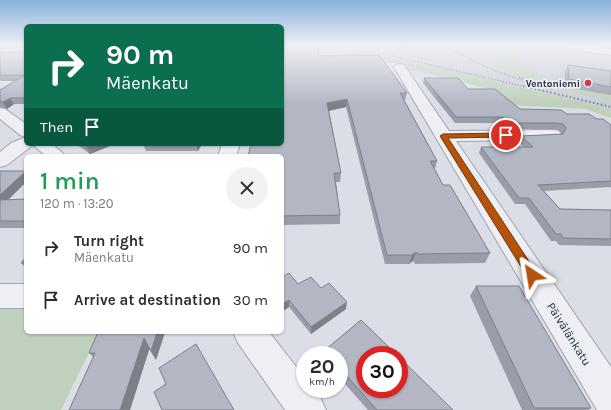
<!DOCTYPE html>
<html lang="en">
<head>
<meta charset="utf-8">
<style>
  body { margin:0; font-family:Karla,sans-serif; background:#f2f2f3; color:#2b2b33; height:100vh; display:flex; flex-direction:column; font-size:15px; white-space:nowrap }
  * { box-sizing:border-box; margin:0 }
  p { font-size:13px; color:#7c7c81 }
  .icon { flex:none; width:22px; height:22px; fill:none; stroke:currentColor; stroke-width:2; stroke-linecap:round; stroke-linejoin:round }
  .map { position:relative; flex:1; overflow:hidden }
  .drawer { position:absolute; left:24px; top:154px; width:260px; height:180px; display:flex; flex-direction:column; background:#fff; border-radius:6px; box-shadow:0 1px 3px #0004 }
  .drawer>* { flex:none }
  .hud { position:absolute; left:24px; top:24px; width:260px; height:122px; border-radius:6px; box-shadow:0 1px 3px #0004; background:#0b6e4f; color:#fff; overflow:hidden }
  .speed { position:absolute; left:296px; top:346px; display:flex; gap:8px; font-size:20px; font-weight:700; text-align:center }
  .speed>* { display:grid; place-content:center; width:52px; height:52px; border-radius:50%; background:#fff; box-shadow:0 1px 3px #0004; line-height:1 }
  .speed small { font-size:10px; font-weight:400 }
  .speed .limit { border:6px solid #d22; background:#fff; color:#111 }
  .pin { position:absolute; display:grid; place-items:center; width:34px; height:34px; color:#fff; margin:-17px; border:2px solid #fff; border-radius:50%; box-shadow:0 1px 4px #0007 }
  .me { position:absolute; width:44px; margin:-22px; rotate:327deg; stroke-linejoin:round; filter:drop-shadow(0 0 3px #0008) }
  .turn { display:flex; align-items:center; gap:14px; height:84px; padding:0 16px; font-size:18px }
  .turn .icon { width:52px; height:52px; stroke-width:2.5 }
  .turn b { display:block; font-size:28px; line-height:34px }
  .then { display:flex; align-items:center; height:38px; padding:0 16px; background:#0003; gap:8px; font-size:15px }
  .round { display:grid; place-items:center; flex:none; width:42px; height:42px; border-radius:21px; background:#f2f2f3 }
  .overview { display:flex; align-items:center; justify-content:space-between; height:68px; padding:0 16px }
  h1 { font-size:24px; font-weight:600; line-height:30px; color:#1e9e55 }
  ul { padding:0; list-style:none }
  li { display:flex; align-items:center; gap:12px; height:52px; padding:0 16px }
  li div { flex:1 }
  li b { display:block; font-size:15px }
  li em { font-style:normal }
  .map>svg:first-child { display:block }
  .built { fill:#c9cdd8 }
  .green { fill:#bfd0bc }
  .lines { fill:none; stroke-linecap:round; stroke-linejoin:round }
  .minor-casing { stroke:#a1a5b0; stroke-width:2 }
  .minor { fill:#eeeff4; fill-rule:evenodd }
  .rail-far1 { stroke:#757c8f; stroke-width:1.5; stroke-dasharray:1 2; stroke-linecap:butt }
  .rail { stroke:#757c8f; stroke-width:2; stroke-dasharray:1.5 2.5; stroke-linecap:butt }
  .wall { fill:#9a9da8 }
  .shaded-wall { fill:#7d8088 }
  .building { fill:#b3b7c3; stroke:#7d8088 }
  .route { fill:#b45309; stroke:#753606 }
  .poi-dot { fill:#ce3d46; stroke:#eaedf4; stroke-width:1.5 }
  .labels { text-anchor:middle; stroke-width:3.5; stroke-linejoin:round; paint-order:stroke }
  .far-poi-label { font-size:10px; font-weight:bold; fill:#252c3c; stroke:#eaedf4; text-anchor:end }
  .street-label { font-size:12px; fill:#252c3c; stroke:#eaedf4 }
</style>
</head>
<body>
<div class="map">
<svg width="611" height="410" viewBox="0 0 611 410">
  <rect width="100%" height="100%" fill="#dbdee6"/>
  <!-- built -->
  <path class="built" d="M 343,46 L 611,46 L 611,101 L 591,97 L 611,102 L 611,109 L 427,65 Z"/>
  <!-- green -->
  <path class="green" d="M 301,46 L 351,48 L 427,65 L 611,109 L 611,118 L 585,109 L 512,105 L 493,90 L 422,72 L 407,70 L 405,66 L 401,63 L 387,63 Z
    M 360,46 L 385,46 L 399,49 L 409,48 L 417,52 L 432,54 L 448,54 L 431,57 L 438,63 Z
    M 461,46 L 523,46 L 518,56 L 521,64 L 552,85 L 611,95 L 611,102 L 557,88 L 499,69 L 497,66 L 498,64 Z
    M 26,302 L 26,332 L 99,332 L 61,410 L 0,410 L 0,303 Z"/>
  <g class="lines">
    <!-- minor casing -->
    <g class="minor-casing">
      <path id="minor" d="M 565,46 L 593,46 L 611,49 L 611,55 L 570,49 Z
        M 400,64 L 404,65 L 449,131 L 553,130 L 559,131 L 561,135 L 559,139 L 553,140 L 456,141 L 611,367 L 611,410 L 597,410 L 394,67 L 396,65 Z
        M 0,108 L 5,109 L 26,124 L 26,144 L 52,144 L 66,156 L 46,156 L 33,145 L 7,165 L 0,167 L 0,152 L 11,143 L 26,137 L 20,135 L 0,119 Z
        M 222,144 L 240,144 L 236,156 L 218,156 Z
        M 0,284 L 26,284 L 26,308 L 0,308 Z
        M 233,332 L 269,332 L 305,378 L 305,389 L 314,389 L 320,397 L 326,410 L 285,410 L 238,343 Z"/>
    </g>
    <!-- minor -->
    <use href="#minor" class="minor"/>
    <!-- rail-far1 -->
    <path class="rail-far1" d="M 348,46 L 527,87
      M 444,46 L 486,67 L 524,81
      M 519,77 L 549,87"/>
    <!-- rail -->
    <path class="rail" d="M 523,86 L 611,107
      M 546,86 L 553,88"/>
  </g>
  <!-- wall -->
  <path class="wall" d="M 0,46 L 26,46 L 26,104 L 14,104 L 7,109 L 0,107 L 0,90 L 16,81 L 0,81 L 0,52 L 23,52 L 25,50 L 25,48 L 0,49 Z
    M 394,46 L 426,46 L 399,49 L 395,48 Z
    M 319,56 L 407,93 L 405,100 L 404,100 L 437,161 L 435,169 L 443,185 L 490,253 L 485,263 L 415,264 L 413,261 L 409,264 L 385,264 L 346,107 L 329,111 L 341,173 L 340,182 L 336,182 L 340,215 L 340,224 L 282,225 L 282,156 Z
    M 568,65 L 611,71 L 611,95 L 565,87 L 565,72 Z
    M 424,78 L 468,89 L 520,109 L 567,114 L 597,119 L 611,125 L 611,188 L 610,187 L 544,191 L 560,209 L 611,210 L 611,246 L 559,245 L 556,241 L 551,241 L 525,204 L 515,204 L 479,153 L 481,147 L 524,147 L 519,142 L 521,136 L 562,134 L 559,130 L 553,129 L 507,129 L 501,123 L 455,123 L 423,83 Z
    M 76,144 L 109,144 L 110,146 L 90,154 Z
    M 143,144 L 202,144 L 198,151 L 146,151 Z
    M 0,171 L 26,171 L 26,182 L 8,200 L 26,199 L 26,228 L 0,228 Z
    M 26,257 L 26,268 L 21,263 Z
    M 282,277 L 298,284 L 321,288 L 346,309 L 311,334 L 289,307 L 283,311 L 282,310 Z
    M 476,286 L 591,408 L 588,410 L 522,410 L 470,296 Z
    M 361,320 L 397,355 L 365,355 L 365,389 L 399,389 L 399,357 L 453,410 L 368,410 L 339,377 L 339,355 L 324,355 L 325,350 Z
    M 165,332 L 156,360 L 149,349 L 130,410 L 93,357 L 89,353 Z"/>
  <!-- shaded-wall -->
  <path class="shaded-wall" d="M 400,46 L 426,46 L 399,49 Z
    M 10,98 L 14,104 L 7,109 L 3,102 Z
    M 347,99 L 346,107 L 327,111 L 327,103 Z
    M 92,144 L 109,144 L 110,146 L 90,154 L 86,146 Z
    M 196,144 L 202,144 L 198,151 Z
    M 26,171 L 26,182 L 1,207 L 0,206 L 0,195 Z
    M 416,252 L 413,261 L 409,264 L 412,255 Z
    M 289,300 L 289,307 L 283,311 L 282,304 Z
    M 347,302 L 346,309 L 311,334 L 311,327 Z
    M 157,332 L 165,332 L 156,360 L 151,351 Z
    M 144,338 L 150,347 L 130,410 L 120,410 Z"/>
  <!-- building -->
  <path class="building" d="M 25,46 L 26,46 L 26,98 L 10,98 L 3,102 L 0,101 L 0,90 L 25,75 L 0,75 L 0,52 L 23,52 L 25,50 Z
    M 282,46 L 318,46 L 319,56 L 379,55 L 407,93 L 400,93 L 437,161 L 430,161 L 443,185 L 450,185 L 490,253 L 418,254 L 416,252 L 412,255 L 387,255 L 347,99 L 327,103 L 341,173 L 334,173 L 340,215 L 282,216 L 282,156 L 248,156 L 251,144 L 282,144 Z
    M 568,65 L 611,71 L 611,87 L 569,79 Z
    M 424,78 L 458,78 L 468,89 L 495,89 L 520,109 L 561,110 L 567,114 L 589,114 L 597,119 L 603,119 L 611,125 L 611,181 L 538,185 L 560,209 L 611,210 L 611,239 L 564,238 L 561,234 L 556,234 L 529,198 L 519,198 L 481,147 L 533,147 L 521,136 L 563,134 L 566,128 L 563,124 L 556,123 L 509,123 L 503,117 L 456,117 Z
    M 83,144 L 92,144 L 86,146 Z
    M 135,154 L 138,156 L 133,156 Z
    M 0,171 L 26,171 L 0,195 Z
    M 26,199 L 26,221 L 0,221 L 0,200 Z
    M 26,257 L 26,263 L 21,263 Z
    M 289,273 L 298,284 L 311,277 L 321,288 L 329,283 L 347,302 L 311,327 L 289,300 L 282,304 L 282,277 Z
    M 476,286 L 519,286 L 591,408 L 534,408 Z
    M 361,320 L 397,355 L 365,355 L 365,389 L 399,389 L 399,357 L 453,410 L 377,410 L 339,367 L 339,355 L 329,355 L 325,350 Z
    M 98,332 L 157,332 L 151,351 L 144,338 L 120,410 L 69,410 L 95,353 L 89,353 Z
    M 196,344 L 234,410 L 162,410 L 154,392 L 166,384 L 159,368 Z"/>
  <!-- sky -->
  <linearGradient id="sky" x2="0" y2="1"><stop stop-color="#87b0db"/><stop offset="0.44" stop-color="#eff0f4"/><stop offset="1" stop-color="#eff0f4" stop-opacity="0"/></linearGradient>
  <rect width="611" height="104" fill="url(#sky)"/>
  <!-- route -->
  <path class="route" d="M 506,133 L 509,134 L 509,137 L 448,138 L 536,272 L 537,275 L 536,278 L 532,279 L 528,278 L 440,136 L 443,134 Z"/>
  <!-- markers -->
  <circle class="poi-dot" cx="588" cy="83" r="4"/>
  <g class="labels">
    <!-- far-poi labels -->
    <g class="far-poi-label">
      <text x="580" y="87">Ventoniemi</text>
    </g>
    <!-- street labels -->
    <g class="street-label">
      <text transform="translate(569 334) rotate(58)" y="4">Päivälänkatu</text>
    </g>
  </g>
</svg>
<div class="speed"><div>20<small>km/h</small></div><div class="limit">30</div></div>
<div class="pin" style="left:506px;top:135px;background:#d93025"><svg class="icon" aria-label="arrive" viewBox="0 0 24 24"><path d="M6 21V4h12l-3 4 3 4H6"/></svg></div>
<svg class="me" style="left:532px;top:275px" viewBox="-20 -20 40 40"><path d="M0-17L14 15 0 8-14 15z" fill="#b45309" stroke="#fff" stroke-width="4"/></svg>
<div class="hud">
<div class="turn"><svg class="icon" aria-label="right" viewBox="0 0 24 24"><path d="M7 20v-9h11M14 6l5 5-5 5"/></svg><div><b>90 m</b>Mäenkatu</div></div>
<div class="then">Then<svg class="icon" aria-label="arrive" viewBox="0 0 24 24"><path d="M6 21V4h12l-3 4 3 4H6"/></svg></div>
</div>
<section class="drawer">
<div class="overview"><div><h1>1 min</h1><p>120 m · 13:20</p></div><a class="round"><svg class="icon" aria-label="close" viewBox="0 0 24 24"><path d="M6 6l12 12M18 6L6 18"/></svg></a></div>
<ul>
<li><svg class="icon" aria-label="right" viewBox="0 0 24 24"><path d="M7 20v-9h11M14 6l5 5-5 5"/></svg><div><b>Turn right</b><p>Mäenkatu</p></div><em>90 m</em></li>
<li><svg class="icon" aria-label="arrive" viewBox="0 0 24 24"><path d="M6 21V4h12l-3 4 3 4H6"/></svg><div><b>Arrive at destination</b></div><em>30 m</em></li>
</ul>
</section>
</div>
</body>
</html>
